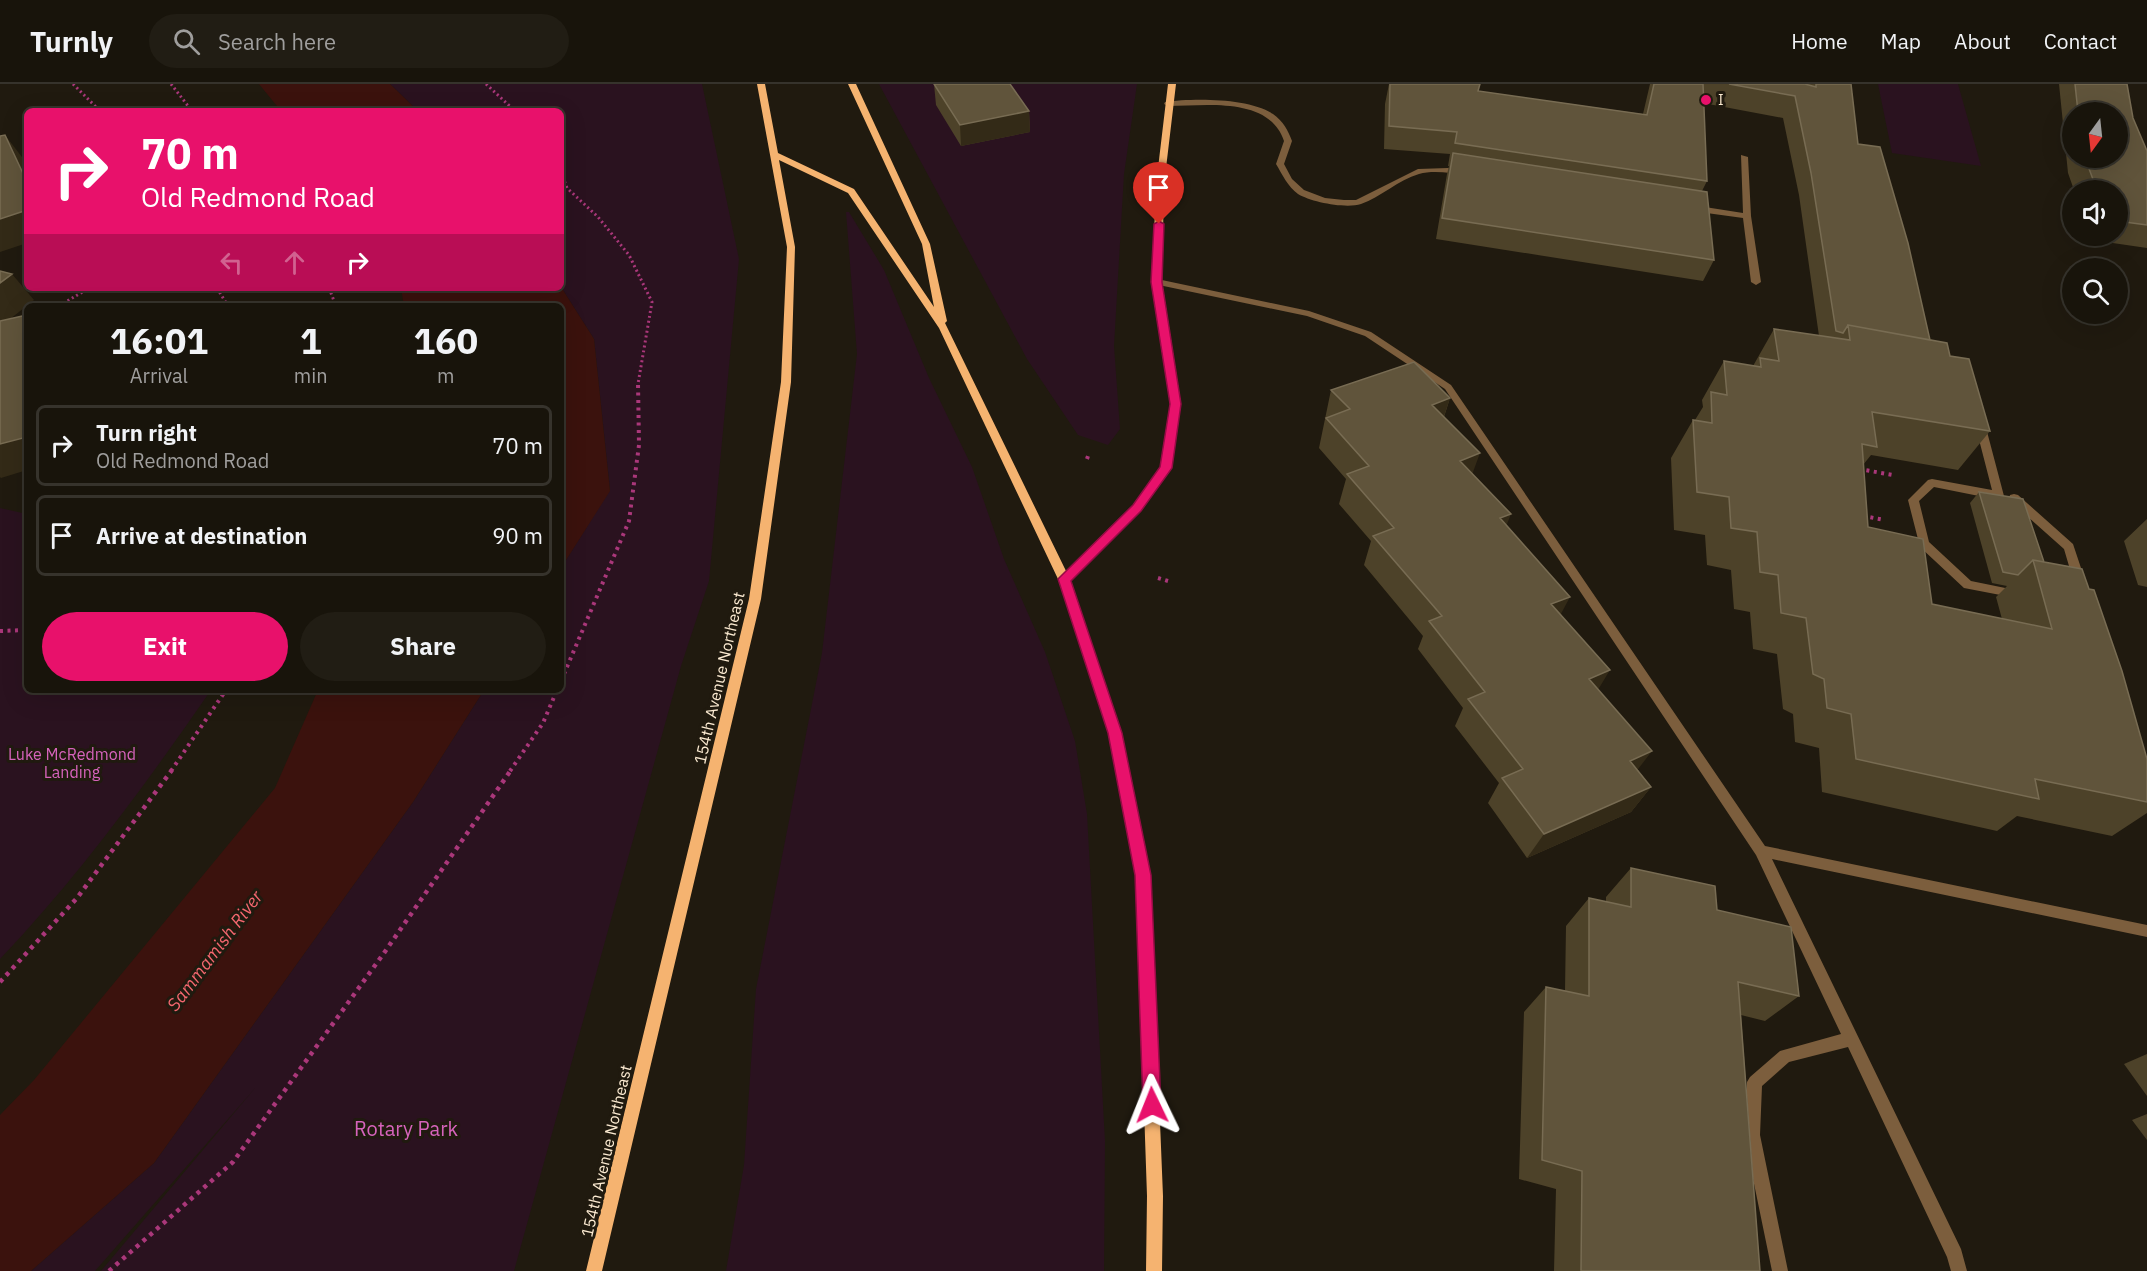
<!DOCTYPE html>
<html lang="en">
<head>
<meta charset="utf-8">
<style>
  body { margin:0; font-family:"IBM Plex Sans",sans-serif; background:#211d14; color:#f1f3f6; height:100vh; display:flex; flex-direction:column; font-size:22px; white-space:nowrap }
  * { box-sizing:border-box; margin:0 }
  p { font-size:20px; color:#9f9e9d }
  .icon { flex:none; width:33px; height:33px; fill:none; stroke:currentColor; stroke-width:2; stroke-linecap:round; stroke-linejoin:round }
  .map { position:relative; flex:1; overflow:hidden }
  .panel { position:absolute; left:24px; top:219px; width:540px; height:390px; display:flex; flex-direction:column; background:#18140b; border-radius:9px; box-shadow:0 6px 24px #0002,0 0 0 2px #36332c }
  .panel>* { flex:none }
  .top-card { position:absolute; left:24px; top:24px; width:540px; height:183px; border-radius:9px; box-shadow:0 6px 24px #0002,0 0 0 2px #36332c; background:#e8116b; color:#fff; overflow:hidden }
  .needle { width:39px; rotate:195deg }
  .buttons { position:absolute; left:2062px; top:18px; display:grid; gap:12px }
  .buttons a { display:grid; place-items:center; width:66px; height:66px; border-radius:50%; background:#18140b; box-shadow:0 6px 24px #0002,0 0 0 2px #36332c; font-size:30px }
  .pin { position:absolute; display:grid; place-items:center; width:51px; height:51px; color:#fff; margin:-62px -26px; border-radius:50% 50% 50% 0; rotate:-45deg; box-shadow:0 0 6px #0007 }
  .pin .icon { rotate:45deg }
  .me { position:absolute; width:66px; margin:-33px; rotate:358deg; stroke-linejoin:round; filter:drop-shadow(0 0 4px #0008) }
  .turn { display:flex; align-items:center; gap:21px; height:126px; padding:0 18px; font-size:27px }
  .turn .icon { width:78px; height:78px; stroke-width:2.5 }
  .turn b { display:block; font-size:42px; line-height:51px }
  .lanes { display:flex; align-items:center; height:57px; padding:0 18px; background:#0003; justify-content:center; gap:30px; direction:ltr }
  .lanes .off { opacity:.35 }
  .eta { display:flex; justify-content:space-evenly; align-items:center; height:102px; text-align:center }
  .eta b { font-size:36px; font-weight:700; line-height:42px }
  .action { display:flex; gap:12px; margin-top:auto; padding:12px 18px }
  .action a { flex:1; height:69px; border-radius:36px; background:#e8116b; color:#fff; font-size:24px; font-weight:700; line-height:69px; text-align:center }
  .action a+a { background:#211d14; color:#f1f3f6 }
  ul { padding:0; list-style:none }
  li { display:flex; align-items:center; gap:18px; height:81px; margin:0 12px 9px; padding:0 6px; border:3px solid #36332c; border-radius:9px }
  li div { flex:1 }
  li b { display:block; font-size:22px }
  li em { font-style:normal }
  header { display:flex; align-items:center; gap:36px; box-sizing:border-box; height:84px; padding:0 30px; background:#18140b; border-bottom:2px solid #36332c }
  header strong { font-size:28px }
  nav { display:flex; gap:33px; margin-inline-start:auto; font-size:21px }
  .search { width:420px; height:54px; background:#211d14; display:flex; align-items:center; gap:15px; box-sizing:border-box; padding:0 21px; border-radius:33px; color:#9f9e9d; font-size:22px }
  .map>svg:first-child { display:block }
  .green { fill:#2a121f }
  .water { fill:#3b120d }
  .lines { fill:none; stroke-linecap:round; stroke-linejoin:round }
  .path-far2 { stroke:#aa377a; stroke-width:3; stroke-dasharray:2 3; stroke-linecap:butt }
  .path-far1 { stroke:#aa377a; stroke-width:4; stroke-dasharray:3 4.5; stroke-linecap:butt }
  .path { stroke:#aa377a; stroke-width:4.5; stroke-dasharray:4 5; stroke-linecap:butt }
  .service { fill:#7c5e3d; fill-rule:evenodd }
  .secondary { fill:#f5b370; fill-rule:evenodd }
  .wall { fill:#4d4229; fill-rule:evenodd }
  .shaded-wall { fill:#332a17 }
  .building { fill:#60543b; stroke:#786c53; stroke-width:1.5 }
  .route { fill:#e8116b; stroke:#970b46; stroke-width:1.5 }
  .poi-dot { fill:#e8116b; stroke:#201a0f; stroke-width:2 }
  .labels { text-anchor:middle; stroke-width:6; stroke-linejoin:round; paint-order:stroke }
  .far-poi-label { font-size:14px; fill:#fcebd2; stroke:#201a0f; text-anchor:start }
  .street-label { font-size:16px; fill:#fcebd2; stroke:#201a0f }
  .park-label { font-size:16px; fill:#d663bc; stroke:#201a0f }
  .water-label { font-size:18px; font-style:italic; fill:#f4676f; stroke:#201a0f }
  .near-park-label { font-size:20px; fill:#d663bc; stroke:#201a0f }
</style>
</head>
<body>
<header>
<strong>Turnly</strong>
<div class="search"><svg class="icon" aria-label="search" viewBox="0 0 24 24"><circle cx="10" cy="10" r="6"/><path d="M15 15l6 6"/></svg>Search here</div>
<nav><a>Home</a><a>Map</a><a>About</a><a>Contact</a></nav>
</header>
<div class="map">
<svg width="2147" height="1187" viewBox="0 0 2147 1187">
  <rect width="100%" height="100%" fill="#201a0f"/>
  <!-- green -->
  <path class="green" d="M 390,0 L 702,0 L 739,175 L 709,497 L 681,582 L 514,1187 L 101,1187 L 256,1003 L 95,1187 L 31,1187 L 154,1079 L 413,718 L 484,606 L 561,606 L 561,484 L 610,406 L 594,255 L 561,203 L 561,27 L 418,27 Z
    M 879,0 L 1137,0 L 1124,90 L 1114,262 L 1120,345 L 1108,361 L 1078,351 L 1027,275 Z
    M 1878,0 L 1958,0 L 1981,82 L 1892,69 Z
    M 846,128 L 849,128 L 884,186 L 929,294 L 972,383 L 1004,475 L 1045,568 L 1075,657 L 1087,730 L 1105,1057 L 1104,1187 L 726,1187 L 744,1081 L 756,905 L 822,569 L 857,270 Z
    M 0,424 L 27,430 L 27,606 L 211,606 C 146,700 79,792 0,875 Z"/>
  <!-- water -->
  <path class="water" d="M 259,0 L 390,0 L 418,27 L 281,27 Z
    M 561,203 L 594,255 L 610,407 L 561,484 L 561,222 L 404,222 L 401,204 Z
    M 318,606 L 484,606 L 413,718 L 154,1079 L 31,1187 L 0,1187 L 0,1031 L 34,996 L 275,704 Z"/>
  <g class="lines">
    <!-- path-far2 -->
    <path class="path-far2" d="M 73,0 L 100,27
      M 171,0 L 192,27
      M 486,0 L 515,27
      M 561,88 L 567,104 L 598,133 L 629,171 L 652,218 L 638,300
      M 217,204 L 228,222
      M 329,204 L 336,222
      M 59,222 L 89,204"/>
    <!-- path-far1 -->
    <path class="path-far1" d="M 1087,375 L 1088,372
      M 1859,385 L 1893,391
      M 1863,432 L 1885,436
      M 1158,494 L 1168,497
      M 0,547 L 27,546
      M 561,597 L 629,437 L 639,361 L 638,299
      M 171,687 L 226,606
      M 510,687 L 543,639 L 557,606"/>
    <!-- path -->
    <path class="path" d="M 0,898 L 77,814 L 172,686
      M 109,1187 L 233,1078 L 384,869 L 511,686"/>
    <!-- service -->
    <path class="service" d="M 1165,18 C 1194,14 1249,14 1273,30 C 1283,37 1288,46 1292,57 L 1284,80 L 1292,95 L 1304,106 L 1325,114 L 1344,116 L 1356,116 L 1418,85 L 1448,84 L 1469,89 L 1465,91 C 1451,89 1433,86 1419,90 C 1398,96 1381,113 1361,120 C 1346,125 1311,118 1298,110 C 1288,103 1282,90 1276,80 L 1284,57 C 1269,12 1205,22 1168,22 L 1164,20 Z
      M 1741,71 L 1748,73 L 1751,132 L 1761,198 L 1756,201 L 1751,198 L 1743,134 L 1692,127 L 1688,124 L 1692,121 L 1743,129 Z
      M 1157,195 L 1309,227 L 1371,248 L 1451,301 L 1765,762 L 2147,841 L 2147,853 L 1772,775 L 1961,1165 L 1967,1187 L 1951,1187 L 1947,1173 L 1848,963 L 1789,978 L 1762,1002 L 1760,1051 L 1788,1187 L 1772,1187 L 1744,1051 L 1747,998 L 1750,993 L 1780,967 L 1841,950 L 1756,771 L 1445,305 L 1365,252 L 1307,232 L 1154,200 L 1152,198 Z
      M 1980,337 L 1985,340 L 2004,412 L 2003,415 L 1999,416 L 1934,403 L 1919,417 L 1929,458 L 1971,497 L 2020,507 L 2022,510 L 2016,514 L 1964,504 L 1920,463 L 1908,416 L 1928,396 L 1932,395 L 1992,406 L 1975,340 Z
      M 2014,410 L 2018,411 L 2073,460 L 2086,499 L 2084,502 L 2076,502 L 2074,499 L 2064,465 L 2010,417 L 2009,414 L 2010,411 Z"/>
    <!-- secondary -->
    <path class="secondary" d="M 757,0 L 765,0 L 778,69 L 854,105 L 934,223 L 922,160 L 848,0 L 856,0 L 930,160 L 947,237 L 945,239 L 1066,487 L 1133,421 L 1161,383 L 1171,320 L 1152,198 L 1156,101 L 1168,0 L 1176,0 L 1164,101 L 1162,198 L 1181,320 L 1171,384 L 1141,427 L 1070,496 L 1121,649 L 1150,791 L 1163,1112 L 1162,1187 L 1146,1187 L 1147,1112 L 1136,791 L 1109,649 L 1058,495 L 939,244 L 848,109 L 779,76 L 795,163 L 791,298 L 761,515 L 602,1187 L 586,1187 L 749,515 L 781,298 L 787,163 Z"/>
  </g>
  <!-- wall -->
  <path class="wall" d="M 934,0 L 1029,27 L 1030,48 L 961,62 L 936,21 Z
    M 1389,0 L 1478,7 L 1643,30 L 1650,0 L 1851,0 L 1858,60 L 1930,256 L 1950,272 L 1990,347 L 1958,386 L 1871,371 L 1863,381 L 1868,443 L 1932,520 L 2002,535 L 1996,513 L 2007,502 L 1992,499 L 1970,419 L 1979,408 L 2044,478 L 2147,675 L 2147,729 L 2112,752 L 2017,732 L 1997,747 L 1822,708 L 1819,664 L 1795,658 L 1793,630 L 1783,625 L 1777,570 L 1753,565 L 1750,528 L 1734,525 L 1731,486 L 1707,481 L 1705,451 L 1674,446 L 1671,374 L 1693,336 L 1695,336 L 1703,323 L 1702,316 L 1724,277 L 1753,282 L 1774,245 L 1819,252 L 1799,111 L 1783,34 L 1703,19 L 1707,97 L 1702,107 L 1714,176 L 1703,197 L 1436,155 L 1447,90 L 1449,82 L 1448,82 L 1450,70 L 1384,65 L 1385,20 Z
    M 2059,0 L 2127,0 L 2133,34 L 2147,67 L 2147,164 L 2092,156 L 2090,152 L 2118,152 L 2118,106 L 2074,106 L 2068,89 ZM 2073,28 L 2118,28 L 2118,74 L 2073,74 Z
    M 1331,306 L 1450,314 L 1444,333 L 1472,390 L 1507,442 L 1561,530 L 1638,686 L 1651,703 L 1631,728 L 1527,774 L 1488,719 L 1499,699 L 1455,642 L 1463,624 L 1418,565 L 1423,552 L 1364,481 L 1371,457 L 1339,420 L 1346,395 L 1319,364 Z
    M 2147,435 L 2147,503 L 2138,501 L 2124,457 Z
    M 1631,784 L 1717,826 L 1799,912 L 1765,937 L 1741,931 L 1760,1187 L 1554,1187 L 1556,1105 L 1519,1095 L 1524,928 L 1546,903 L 1565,907 L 1566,842 L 1589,814 L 1606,818 L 1606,813 Z
    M 2147,970 L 2147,1012 L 2124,980 Z
    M 2147,1030 L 2147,1056 L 2132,1036 Z"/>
  <!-- shaded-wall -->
  <path class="shaded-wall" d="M 1029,27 L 1030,48 L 961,62 L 960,41 Z
    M 5,51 L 25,77 L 27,80 L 27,98 Z
    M 27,120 L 27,159 L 0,168 L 0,135 Z
    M 12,190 L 34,216 L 0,243 L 0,199 Z
    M 1450,314 L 1440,344 L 1432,321 Z
    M 27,353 L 27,386 L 1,394 L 0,393 L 0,360 Z
    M 1480,369 L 1469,399 L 1460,377 Z
    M 1511,430 L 1499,460 L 1500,434 Z
    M 1570,513 L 1555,541 L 1551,520 Z
    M 1610,586 L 1593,614 L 1589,595 Z
    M 1652,667 L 1632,693 L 1630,677 Z
    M 1651,703 L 1631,728 L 1527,774 L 1544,750 Z"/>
  <!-- building -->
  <path class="building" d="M 934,0 L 1010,0 L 1029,27 L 960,41 Z
    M 1390,0 L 1480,0 L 1478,7 L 1647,31 L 1654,0 L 1703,0 L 1707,97 L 1455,59 L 1457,48 L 1389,42 Z
    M 1729,0 L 1805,0 L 1816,3 L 1816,0 L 1851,0 L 1858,60 L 1880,63 L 1908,159 L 1930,256 L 1848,241 L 1843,249 L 1836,247 L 1811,89 L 1795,12 Z
    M 2075,0 L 2127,0 L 2133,34 L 2147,67 L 2147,141 L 2118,137 L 2118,106 L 2097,106 L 2085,74 L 2118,74 L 2118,28 L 2078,28 Z
    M 5,51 L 27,98 L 27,120 L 24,121 L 27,126 L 0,135 L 0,52 Z
    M 1453,69 L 1707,108 L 1714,176 L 1442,134 Z
    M 0,187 L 12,190 L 0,199 Z
    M 78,218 L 78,222 L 63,222 Z
    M 27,231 L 27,353 L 0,360 L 0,237 Z
    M 1848,241 L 1947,259 L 1950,272 L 1969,275 L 1990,347 L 1872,328 L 1877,363 L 1862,360 L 1868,443 L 1923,455 L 1932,520 L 2052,545 L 2033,476 L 2082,485 L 2089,505 L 2094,506 L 2122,587 L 2147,675 L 2147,718 L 2035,695 L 2039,715 L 1856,675 L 1851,630 L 1827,624 L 1824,595 L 1813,590 L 1806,534 L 1781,529 L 1778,491 L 1760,488 L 1757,448 L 1731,444 L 1729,413 L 1697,408 L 1693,336 L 1712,339 L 1711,308 L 1727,311 L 1724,277 L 1761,283 L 1760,274 L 1779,277 L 1774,245 L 1850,256 Z
    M 1414,278 L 1450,314 L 1432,321 L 1480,369 L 1460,377 L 1511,430 L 1500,434 L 1570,513 L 1551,520 L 1610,586 L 1589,595 L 1652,667 L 1630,677 L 1651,703 L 1544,750 L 1502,694 L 1523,685 L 1468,615 L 1485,608 L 1429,537 L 1442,532 L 1373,452 L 1394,444 L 1347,390 L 1369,382 L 1326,334 L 1350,325 L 1331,306 Z
    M 1979,408 L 2023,415 L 2044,478 L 2033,476 L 2018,491 L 2003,488 Z
    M 1631,784 L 1715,802 L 1717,826 L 1791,843 L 1799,912 L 1738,898 L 1760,1187 L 1581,1187 L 1582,1087 L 1542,1076 L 1546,903 L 1589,912 L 1589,814 L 1631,823 Z"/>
  <!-- route -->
  <path class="route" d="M 1159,137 L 1164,140 L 1162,198 L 1181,320 L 1172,384 L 1141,427 L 1071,497 L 1122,649 L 1151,791 L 1161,1021 L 1158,1027 L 1152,1029 L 1146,1027 L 1143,1021 L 1135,791 L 1108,649 L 1058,495 L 1133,421 L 1160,383 L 1170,320 L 1151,198 L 1154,140 Z"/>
  <!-- markers -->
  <circle class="poi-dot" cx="1706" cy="16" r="6"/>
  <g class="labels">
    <!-- far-poi labels -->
    <g class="far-poi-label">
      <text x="1718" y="21">I</text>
    </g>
    <!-- street labels -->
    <g class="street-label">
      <text transform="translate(719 594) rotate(-77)" y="6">154th Avenue Northeast</text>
      <text transform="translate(606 1067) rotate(-77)" y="6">154th Avenue Northeast</text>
    </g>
    <!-- park labels -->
    <g class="park-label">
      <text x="72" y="676">Luke McRedmond<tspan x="72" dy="18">Landing</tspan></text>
    </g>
    <!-- water labels -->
    <g class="water-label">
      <text transform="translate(215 867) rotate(-53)" y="6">Sammamish River</text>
    </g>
    <!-- near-park labels -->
    <g class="near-park-label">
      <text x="406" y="1052">Rotary Park</text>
    </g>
  </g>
</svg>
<div class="buttons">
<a><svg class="needle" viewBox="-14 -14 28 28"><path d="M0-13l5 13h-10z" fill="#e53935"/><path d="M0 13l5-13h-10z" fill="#9f9e9d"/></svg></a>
<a><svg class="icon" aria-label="sound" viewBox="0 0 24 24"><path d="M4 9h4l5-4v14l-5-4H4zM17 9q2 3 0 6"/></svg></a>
<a><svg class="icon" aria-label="search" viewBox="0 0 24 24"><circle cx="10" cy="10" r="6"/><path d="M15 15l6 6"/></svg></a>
</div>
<div class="pin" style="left:1159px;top:140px;background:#d93025"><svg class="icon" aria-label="arrive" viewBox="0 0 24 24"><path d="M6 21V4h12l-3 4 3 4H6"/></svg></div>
<svg class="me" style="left:1152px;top:1021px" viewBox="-20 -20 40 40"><path d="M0-17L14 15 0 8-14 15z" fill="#e8116b" stroke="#fff" stroke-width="4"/></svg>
<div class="top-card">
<div class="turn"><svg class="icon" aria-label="right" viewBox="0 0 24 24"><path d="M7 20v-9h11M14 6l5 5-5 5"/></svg><div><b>70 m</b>Old Redmond Road</div></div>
<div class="lanes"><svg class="icon off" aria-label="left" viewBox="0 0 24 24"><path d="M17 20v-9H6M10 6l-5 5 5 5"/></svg><svg class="icon off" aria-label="ahead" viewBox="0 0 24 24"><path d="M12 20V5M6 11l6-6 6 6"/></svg><svg class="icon" aria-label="right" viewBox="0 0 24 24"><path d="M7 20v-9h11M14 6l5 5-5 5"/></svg></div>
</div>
<section class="panel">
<div class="eta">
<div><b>16:01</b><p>Arrival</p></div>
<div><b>1</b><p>min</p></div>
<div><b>160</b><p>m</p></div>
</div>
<ul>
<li><svg class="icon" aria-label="right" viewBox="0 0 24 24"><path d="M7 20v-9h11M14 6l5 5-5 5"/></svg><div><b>Turn right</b><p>Old Redmond Road</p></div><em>70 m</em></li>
<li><svg class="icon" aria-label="arrive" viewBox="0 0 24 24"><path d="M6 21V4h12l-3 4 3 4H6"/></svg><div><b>Arrive at destination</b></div><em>90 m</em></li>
</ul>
<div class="action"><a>Exit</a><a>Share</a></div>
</section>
</div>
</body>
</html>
